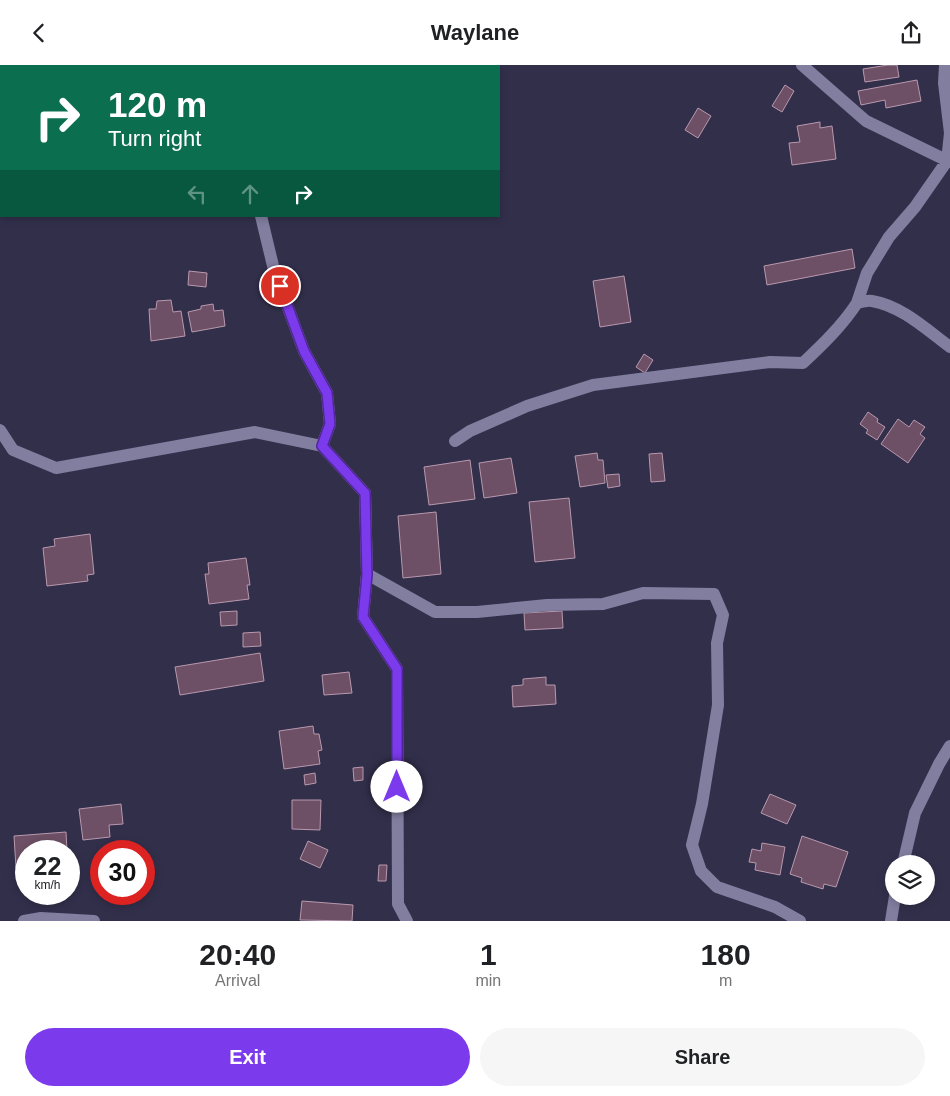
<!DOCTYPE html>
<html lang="en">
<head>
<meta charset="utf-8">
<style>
  body { margin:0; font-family:Helvetica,sans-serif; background:#f6f6f6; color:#202124; height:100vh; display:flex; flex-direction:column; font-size:19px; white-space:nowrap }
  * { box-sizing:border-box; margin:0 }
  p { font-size:16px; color:#757577 }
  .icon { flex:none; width:28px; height:28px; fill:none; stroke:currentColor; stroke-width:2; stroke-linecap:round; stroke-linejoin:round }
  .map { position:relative; height:856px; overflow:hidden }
  .panel { display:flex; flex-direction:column; background:#fff; flex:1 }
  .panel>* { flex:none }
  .top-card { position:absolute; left:0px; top:0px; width:500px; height:152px; box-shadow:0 2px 8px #0003; background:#0b6e4f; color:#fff; overflow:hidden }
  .buttons { position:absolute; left:885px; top:790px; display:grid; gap:10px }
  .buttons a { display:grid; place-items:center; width:50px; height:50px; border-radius:50%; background:#fff; box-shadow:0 2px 8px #0003; font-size:25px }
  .speed { position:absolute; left:15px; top:775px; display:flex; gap:10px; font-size:25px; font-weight:700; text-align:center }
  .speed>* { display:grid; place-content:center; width:65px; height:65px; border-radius:50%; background:#fff; box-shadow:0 2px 8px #0003; line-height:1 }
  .speed small { font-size:12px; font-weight:400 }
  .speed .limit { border:8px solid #d22; background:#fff; color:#111 }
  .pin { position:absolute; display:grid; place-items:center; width:42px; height:42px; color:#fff; margin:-21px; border:2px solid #fff; border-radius:50%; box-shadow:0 1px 5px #0007 }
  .me { position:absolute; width:55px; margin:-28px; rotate:0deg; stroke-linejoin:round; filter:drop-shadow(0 0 4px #0008) }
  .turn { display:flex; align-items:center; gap:18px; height:105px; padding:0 25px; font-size:22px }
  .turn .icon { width:65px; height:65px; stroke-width:2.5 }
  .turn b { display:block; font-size:35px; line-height:42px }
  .lanes { display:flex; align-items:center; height:48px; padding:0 25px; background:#0003; justify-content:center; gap:25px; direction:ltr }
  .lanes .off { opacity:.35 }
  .eta { display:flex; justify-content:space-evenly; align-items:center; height:85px; text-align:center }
  .eta b { font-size:30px; font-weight:700; line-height:35px }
  .button { display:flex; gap:10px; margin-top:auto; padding:10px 25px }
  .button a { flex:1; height:58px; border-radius:30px; background:#7c3aed; color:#fff; font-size:20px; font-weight:700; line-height:58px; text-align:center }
  .button a+a { background:#f6f6f6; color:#202124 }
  header { display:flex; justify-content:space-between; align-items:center; height:65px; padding:0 25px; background:#fff; font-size:22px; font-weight:700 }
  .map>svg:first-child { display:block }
  .building { fill:#6d5065; stroke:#b999af }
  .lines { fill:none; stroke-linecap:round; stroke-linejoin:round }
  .street { stroke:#817e9f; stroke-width:12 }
  .route-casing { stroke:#51269a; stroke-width:12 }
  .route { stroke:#7c3aed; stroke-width:9 }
</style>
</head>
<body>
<header><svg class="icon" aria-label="back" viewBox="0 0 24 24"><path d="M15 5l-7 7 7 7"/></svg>Waylane<svg class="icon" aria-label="share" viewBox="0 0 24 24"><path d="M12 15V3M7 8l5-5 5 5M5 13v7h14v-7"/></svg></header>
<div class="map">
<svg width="950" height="856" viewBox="0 0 950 856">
  <rect width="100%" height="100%" fill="#322f4b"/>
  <!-- building -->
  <path class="building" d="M 261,0 L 298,0 L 261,1 Z
    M 888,0 L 897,0 L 899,12 L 865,17 L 863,4 Z
    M 917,15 L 921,36 L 886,43 L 885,35 L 861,40 L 858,26 Z
    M 785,20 L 794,26 L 782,47 L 772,41 Z
    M 698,43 L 711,51 L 698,73 L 685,65 Z
    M 820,57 L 820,63 L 832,61 L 836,94 L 792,100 L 789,78 L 800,77 L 797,61 Z
    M 852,184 L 855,203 L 767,220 L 764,201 Z
    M 189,206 L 207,208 L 206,222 L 188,220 Z
    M 624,211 L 631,257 L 600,262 L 593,216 Z
    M 171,235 L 173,247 L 181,246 L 185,271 L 151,276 L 149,244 L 156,244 L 157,236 Z
    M 213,239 L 214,246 L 223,245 L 225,261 L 192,267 L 188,247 L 201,244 L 201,241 Z
    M 644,289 L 653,295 L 645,308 L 636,302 Z
    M 868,347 L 878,354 L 877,357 L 885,362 L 877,375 L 866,368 L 868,365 L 860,359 Z
    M 898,354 L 909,362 L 914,355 L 925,362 L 920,369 L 925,373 L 908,398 L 881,379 Z
    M 597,388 L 598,395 L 603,395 L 605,418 L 580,422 L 575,391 Z
    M 662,388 L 665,416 L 651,417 L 649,389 Z
    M 511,393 L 517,428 L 484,433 L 479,398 Z
    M 470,395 L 475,434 L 429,440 L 424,402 Z
    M 619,409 L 620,421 L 608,423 L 606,410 Z
    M 569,433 L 575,493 L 535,497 L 529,437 Z
    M 436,447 L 441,509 L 403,513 L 398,451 Z
    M 90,469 L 94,509 L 87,510 L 88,516 L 47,521 L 43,483 L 55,481 L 54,474 Z
    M 246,493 L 250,520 L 247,520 L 249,534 L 209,539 L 205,509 L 209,509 L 208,498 Z
    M 237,546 L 237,560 L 221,561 L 220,547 Z
    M 562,546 L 563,563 L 525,565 L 524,548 Z
    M 260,567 L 261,581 L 243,582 L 243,568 Z
    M 260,588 L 264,616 L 180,630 L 175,602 Z
    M 349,607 L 352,628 L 324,630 L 322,610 Z
    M 546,612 L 546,620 L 555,620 L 556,639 L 513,642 L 512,621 L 523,620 L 523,614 Z
    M 313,661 L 314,669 L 319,669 L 322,685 L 318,686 L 320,699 L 284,704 L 279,666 Z
    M 363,702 L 363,715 L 354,716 L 353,703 Z
    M 315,708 L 316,718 L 305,720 L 304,710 Z
    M 770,729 L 796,740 L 787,759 L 761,748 Z
    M 292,735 L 321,735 L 320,765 L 292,764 Z
    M 121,739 L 123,759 L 109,760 L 110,772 L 83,775 L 79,744 Z
    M 66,767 L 67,786 L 26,786 L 26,802 L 16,803 L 14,771 Z
    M 802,771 L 848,787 L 836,822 L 824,819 L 823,824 L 801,817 L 802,813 L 790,809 Z
    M 308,776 L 328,785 L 320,803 L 300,794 Z
    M 762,778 L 785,782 L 780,810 L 755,805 L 756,798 L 749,797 L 752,784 L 761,786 Z
    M 379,800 L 387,800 L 386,816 L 378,816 Z
    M 302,836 L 353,840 L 352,856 L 300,855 Z"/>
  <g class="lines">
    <!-- street -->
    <path class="street" d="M 802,0 L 866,56 L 950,97
      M 203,1 L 203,0
      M 261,151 L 274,205 L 304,286 L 327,328 L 330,359 L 322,381
      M 857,238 L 867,208 L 889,172 L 915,142 L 947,96 L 950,68 L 944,18 L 945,0
      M 0,365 L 13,385 L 56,403 L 255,367 L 322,381 L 365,428 L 367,509 L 363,552 L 397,604 L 398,839 L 407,856
      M 455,376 L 470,366 L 527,341 L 593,320 L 770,297 L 803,298 C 822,280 842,261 857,238 C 861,237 867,235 872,236 C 902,241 927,265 950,282
      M 367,509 L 435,547 L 477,547 L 547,540 L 603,539 L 643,528 L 714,529 L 723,550 L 717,578 L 718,640 L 702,739 L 692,780 L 701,806 L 717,822 L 775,842 L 800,856
      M 903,799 L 915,748 L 939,699 L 950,681
      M 24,856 L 41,853 L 94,856
      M 891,856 L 895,831"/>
  </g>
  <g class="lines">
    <!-- route casing -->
    <g class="route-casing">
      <path id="route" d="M 280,221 L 304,286 L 327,328 L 330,359 L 322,381 L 365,428 L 367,510 L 363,552 L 397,604 L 397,722"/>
    </g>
    <!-- route -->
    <use href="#route" class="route"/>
  </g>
</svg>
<div class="buttons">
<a><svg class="icon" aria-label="layers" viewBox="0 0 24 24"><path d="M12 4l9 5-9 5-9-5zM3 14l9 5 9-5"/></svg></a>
</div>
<div class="speed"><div>22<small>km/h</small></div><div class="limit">30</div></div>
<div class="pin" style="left:280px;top:221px;background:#d93025"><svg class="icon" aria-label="arrive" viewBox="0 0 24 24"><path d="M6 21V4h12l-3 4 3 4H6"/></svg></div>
<svg class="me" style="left:397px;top:722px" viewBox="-20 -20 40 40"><circle r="19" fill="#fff"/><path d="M0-13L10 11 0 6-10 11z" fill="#7c3aed"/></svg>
<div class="top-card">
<div class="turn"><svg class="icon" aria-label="right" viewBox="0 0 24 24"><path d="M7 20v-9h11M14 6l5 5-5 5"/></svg><div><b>120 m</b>Turn right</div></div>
<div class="lanes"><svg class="icon off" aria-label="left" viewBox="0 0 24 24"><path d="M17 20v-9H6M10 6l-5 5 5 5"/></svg><svg class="icon off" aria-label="ahead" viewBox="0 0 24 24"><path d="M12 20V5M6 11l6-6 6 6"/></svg><svg class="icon" aria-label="right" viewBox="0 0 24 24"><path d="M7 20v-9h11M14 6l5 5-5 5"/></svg></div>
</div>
</div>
<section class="panel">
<div class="eta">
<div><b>20:40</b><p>Arrival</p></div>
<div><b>1</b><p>min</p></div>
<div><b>180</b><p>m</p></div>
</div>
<div class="button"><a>Exit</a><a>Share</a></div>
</section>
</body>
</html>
